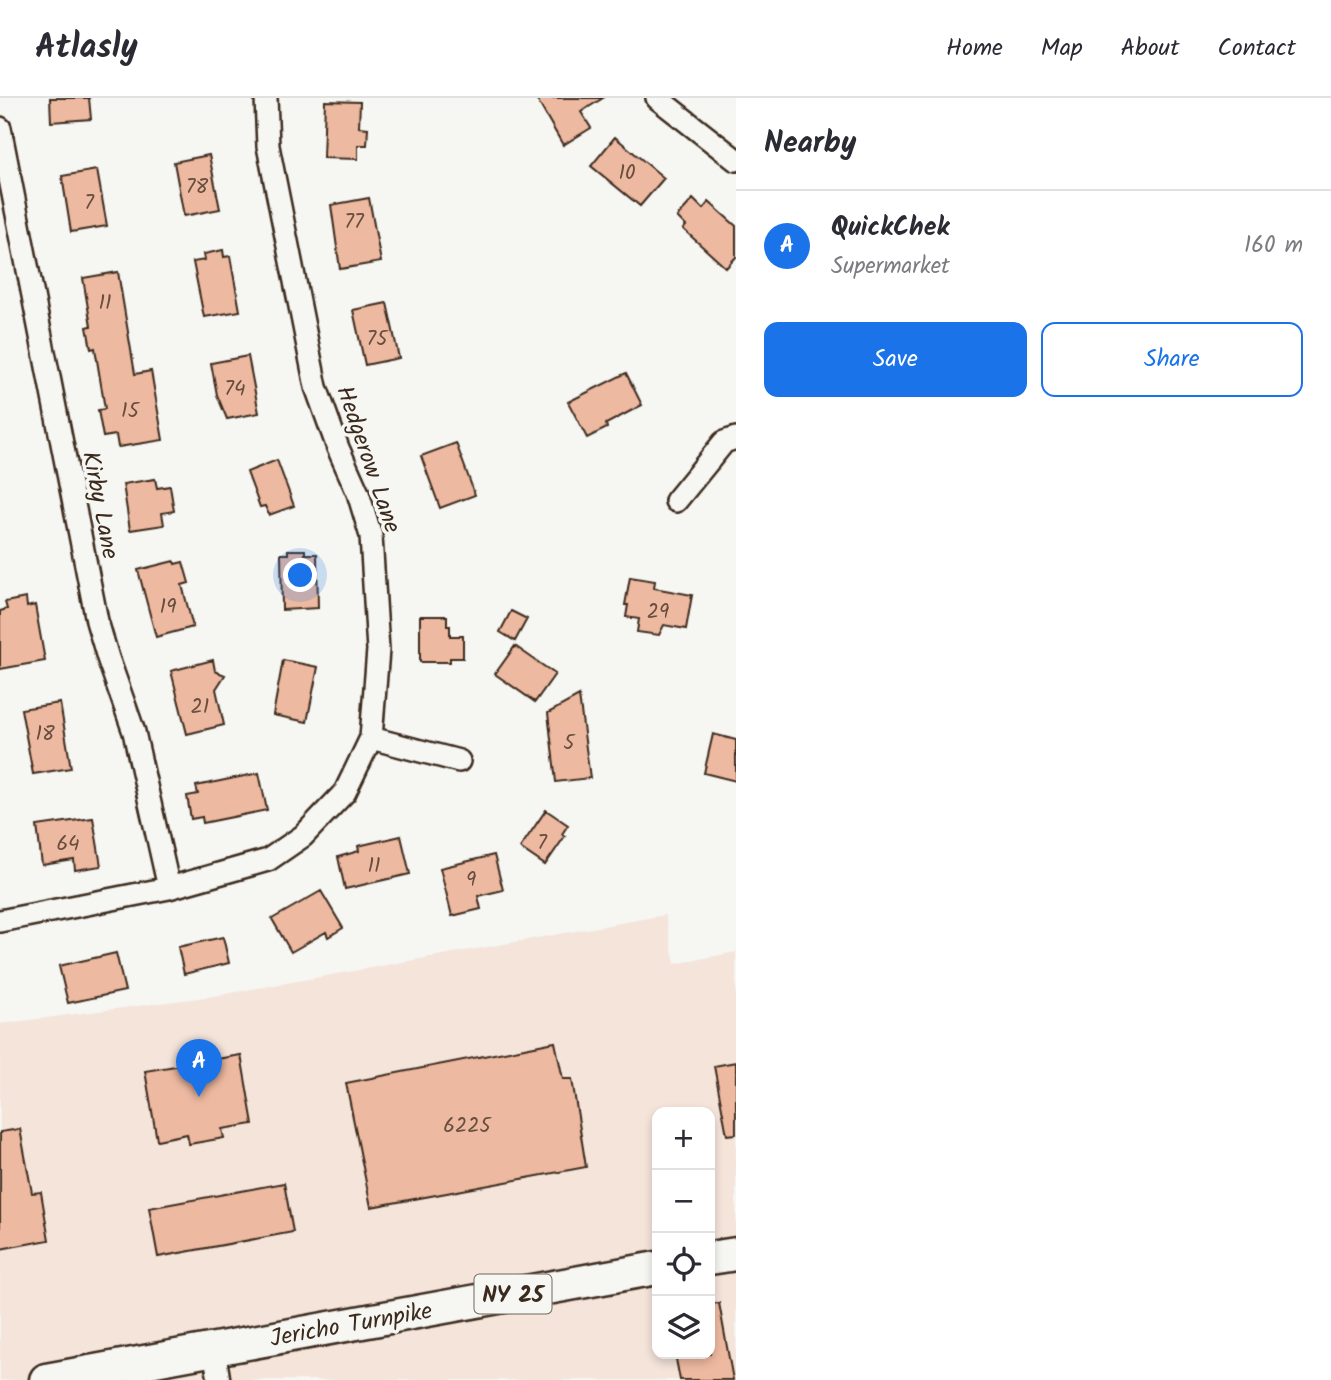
<!DOCTYPE html>
<html lang="en">
<head>
<meta charset="utf-8">
<style>
	:root { --surface:#fff; --page:#f7f7f7; --text:#2b2b33; --muted:#7c7c81; --line:#e1e1e2; --accent:#1a73e8 }
	body { margin:0; font-family:Kalam,sans-serif; background:var(--page); color:var(--text) }
	.controls { position:absolute; right:21px; bottom:21px; display:grid; overflow:hidden; border-radius:14px; box-shadow:0 4px 10px #0003 }
	.controls button { width:63px; height:63px; display:grid; place-items:center; padding:0; border:0; border-bottom:2px solid var(--line); background:var(--surface); color:var(--text); font:35px sans-serif }
	.you { position:absolute; left:301px; top:478px; width:24px; height:24px; margin:-18px; border:5px solid #fff; border-radius:50%; background:#1a73e8; box-shadow:0 0 0 10px #1a73e833 }
	.badge { display:grid; place-items:center; width:46px; height:46px; border-radius:50%; background:var(--accent); color:#fff; font-size:23px; font-weight:700 }
	.pin { position:absolute; translate:-50% -58px; filter:drop-shadow(0 2px 4px #0008) }
	.pin::after { content:''; position:absolute; top:37px; width:24px; height:21px; background:inherit; clip-path:polygon(0 0,100% 0,50% 100%) }
	.list { margin:0; padding:0; list-style:none }
	h2 { display:flex; justify-content:space-between; align-items:center; height:91px; margin:0; padding:0 28px; font-size:30px }
	h2 small { font-size:23px; font-weight:400; color:var(--muted) }
	.list li { display:grid; grid-template-columns:46px 1fr auto; gap:21px; align-items:center; box-sizing:border-box; height:112px; padding:0 28px; border-top:2px solid var(--line) }
	.list b { display:block; font-size:26px; white-space:nowrap }
	.list p { margin:0; font-size:23px; white-space:nowrap; color:var(--muted) }
	.list em { font-size:23px; font-style:normal; color:var(--muted) }
	.actions { display:flex; gap:14px; padding:21px 28px }
	.actions a { flex:1; padding:16px 0; border:2px solid var(--accent); border-radius:14px; text-align:center; font-size:24px; color:var(--accent) }
	.actions .main { background:var(--accent); color:#fff }
	.icon { flex:none; width:38px; height:38px; fill:none; stroke:currentColor; stroke-width:2; stroke-linecap:round; stroke-linejoin:round }
	.map { position:relative; flex:none; width:736px; height:1282px; overflow:hidden }
	header { display:flex; align-items:center; gap:42px; box-sizing:border-box; height:98px; padding:0 35px; background:var(--surface); border-bottom:2px solid var(--line) }
	header strong { font-size:33px }
	nav { display:flex; gap:38px; margin-inline-start:auto; font-size:24px }
	main { display:flex }
	aside { flex:1; background:var(--surface) }
	.map>svg:first-child { display:block }
	.built { fill:#f4e4da; fill-rule:evenodd }
	.building { fill:#eeb9a1; stroke:#3b2a1e; stroke-width:2 }
	.lines { fill:none; stroke-linecap:round; stroke-linejoin:round }
	.street-casing { stroke:#3b2a1e; stroke-width:26 }
	.primary-casing { stroke:#3b2a1e; stroke-width:37 }
	.street { stroke:#f6f6f2; stroke-width:21 }
	.primary { stroke:#f6f6f2; stroke-width:32 }
	.labels { text-anchor:middle; stroke-width:7; stroke-linejoin:round; paint-order:stroke }
	.number-label { font-size:21px; fill:#684e3f }
	.shield { fill:#f6f6f2; stroke:#73675e; stroke-width:2 }
	.shield-label { font-size:23px; font-weight:bold; fill:#3b2a1e }
	.street-label { font-size:24px; fill:#3b2a1e; stroke:#f6f6f2 }
</style>
</head>
<body>
<header>
<strong>Atlasly</strong>
<nav><a>Home</a><a>Map</a><a>About</a><a>Contact</a></nav>
</header>
<main>
<div class="map">
<svg width="736" height="1282" viewBox="0 0 736 1282">
	<rect width="100%" height="100%" fill="#f6f6f2"/>
	<filter id="ink" filterUnits="userSpaceOnUse"><feTurbulence type="fractalNoise" baseFrequency=".0143" numOctaves="2"/><feDisplacementMap in="SourceGraphic" scale="14" xChannelSelector="R" yChannelSelector="G"/><feConvolveMatrix kernelMatrix="1 2 1 2 8 2 1 2 1" color-interpolation-filters="sRGB"/></filter>
	<g filter="url(#ink)">
		<!-- built -->
		<path class="built" d="M 665,817 L 675,866 L 736,854 L 736,1282 L 0,1282 L 0,926 L 214,898 ZM 657,1014 L 710,1014 L 710,1256 L 657,1256 Z"/>
		<!-- building -->
		<path class="building" d="M 50,0 L 89,0 L 91,21 L 51,24 Z
			M 536,0 L 603,0 L 581,14 L 591,30 L 563,47 Z
			M 325,3 L 360,4 L 359,29 L 368,30 L 367,47 L 358,47 L 358,61 L 323,60 Z
			M 615,39 L 664,80 L 640,108 L 591,68 Z
			M 209,57 L 220,111 L 184,118 L 174,64 Z
			M 97,72 L 107,128 L 71,134 L 62,78 Z
			M 369,100 L 381,164 L 340,171 L 331,107 Z
			M 693,101 L 703,111 L 709,104 L 736,128 L 736,159 L 726,170 L 683,131 L 686,128 L 677,119 Z
			M 223,152 L 224,159 L 230,158 L 240,213 L 204,219 L 193,164 L 205,162 L 204,156 Z
			M 118,174 L 135,276 L 151,273 L 163,342 L 118,349 L 116,337 L 103,339 L 98,312 L 105,311 L 95,250 L 91,251 L 87,229 L 91,228 L 83,180 Z
			M 387,205 L 399,260 L 365,267 L 353,212 Z
			M 248,258 L 259,315 L 227,321 L 217,297 L 211,265 Z
			M 626,275 L 642,307 L 606,326 L 607,330 L 587,340 L 568,304 Z
			M 456,345 L 475,397 L 440,410 L 421,358 Z
			M 277,362 L 294,408 L 269,417 L 265,408 L 260,409 L 247,374 Z
			M 155,381 L 157,390 L 170,388 L 174,413 L 162,415 L 164,427 L 130,432 L 123,386 Z
			M 288,452 L 305,452 L 305,456 L 317,456 L 318,510 L 282,512 L 281,456 L 288,456 Z
			M 174,463 L 175,466 L 183,464 L 189,485 L 182,487 L 193,529 L 156,539 L 138,472 Z
			M 630,479 L 655,483 L 654,490 L 692,497 L 686,531 L 664,527 L 659,537 L 637,534 L 639,521 L 626,519 L 628,507 L 625,507 Z
			M 26,500 L 27,509 L 35,507 L 45,563 L 0,571 L 0,513 L 7,511 L 5,504 Z
			M 511,513 L 527,521 L 515,543 L 500,534 Z
			M 420,518 L 447,518 L 447,528 L 450,528 L 450,538 L 463,538 L 463,560 L 450,560 L 450,564 L 420,564 Z
			M 515,548 L 555,576 L 535,604 L 495,576 Z
			M 213,562 L 215,573 L 225,577 L 216,591 L 224,627 L 187,636 L 171,573 Z
			M 283,562 L 318,569 L 307,624 L 273,617 Z
			M 579,598 L 590,680 L 556,684 L 548,615 Z
			M 60,605 L 71,670 L 33,676 L 21,611 Z
			M 713,636 L 736,642 L 736,683 L 704,675 Z
			M 259,675 L 267,712 L 203,725 L 202,719 L 191,721 L 187,698 L 198,696 L 196,688 Z
			M 546,712 L 568,727 L 562,736 L 565,738 L 545,767 L 520,750 Z
			M 93,720 L 101,768 L 75,772 L 74,762 L 42,767 L 37,728 Z
			M 401,738 L 410,776 L 345,791 L 338,759 L 359,753 L 358,748 Z
			M 494,757 L 503,792 L 478,798 L 481,811 L 452,818 L 440,770 Z
			M 321,793 L 343,830 L 328,839 L 326,834 L 291,854 L 272,821 Z
			M 223,839 L 229,865 L 184,876 L 178,849 Z
			M 116,855 L 125,893 L 68,905 L 59,868 Z
			M 555,944 L 563,981 L 572,981 L 586,1069 L 371,1109 L 346,985 Z
			M 241,957 L 253,1026 L 222,1031 L 224,1040 L 189,1046 L 187,1036 L 157,1042 L 145,973 Z
			M 736,964 L 736,1036 L 727,1037 L 714,968 Z
			M 20,1031 L 32,1095 L 41,1094 L 49,1142 L 0,1151 L 0,1034 Z
			M 284,1085 L 293,1134 L 158,1159 L 149,1110 Z
			M 719,1205 L 733,1282 L 680,1282 L 675,1256 L 710,1256 L 710,1206 Z"/>
		<g class="lines">
			<!-- street casing -->
			<g class="street-casing">
				<path id="street" d="M 657,0 L 736,62
					M 0,30 L 97,523 L 108,560 L 134,634 L 169,790
					M 676,403 L 724,344 L 736,340
					M 371,640 L 459,663
					M 0,823 L 169,790 L 268,762 L 303,738 L 345,694 L 371,640 L 378,552 L 371,438 L 358,395 L 338,350 L 316,289 L 268,48 L 266,0
					M 214,1251 L 219,1282"/>
			</g>
			<!-- primary casing -->
			<g class="primary-casing">
				<path id="primary" d="M 710,1160 L 736,1156
					M 46,1282 L 657,1170"/>
			</g>
			<!-- street -->
			<use href="#street" class="street"/>
			<!-- primary -->
			<use href="#primary" class="primary"/>
		</g>
	</g>
	<g class="labels">
		<!-- number labels -->
		<g class="number-label">
			<text x="627" y="81">10</text>
			<text x="197" y="95">78</text>
			<text x="89" y="111">7</text>
			<text x="354" y="130">77</text>
			<text x="105" y="211">11</text>
			<text x="377" y="247">75</text>
			<text x="235" y="297">74</text>
			<text x="130" y="319">15</text>
			<text x="168" y="515">19</text>
			<text x="658" y="520">29</text>
			<text x="200" y="615">21</text>
			<text x="45" y="642">18</text>
			<text x="569" y="651">5</text>
			<text x="542" y="751">7</text>
			<text x="68" y="752">64</text>
			<text x="374" y="774">11</text>
			<text x="471" y="788">9</text>
			<text x="467" y="1034">6225</text>
		</g>
		<!-- shield labels -->
		<rect class="shield" x="474.5" y="1176.5" width="77" height="39" rx="5"/>
		<g class="shield-label">
			<text x="513" y="1204">NY 25</text>
		</g>
		<!-- street labels -->
		<g class="street-label">
			<text transform="translate(369 361) rotate(71)" y="8">Hedgerow Lane</text>
			<text transform="translate(101 407) rotate(79)" y="8">Kirby Lane</text>
			<text transform="translate(351 1226) rotate(-10)" y="8">Jericho Turnpike</text>
		</g>
	</g>
</svg>
<div class="controls">
<button>+</button>
<button>−</button>
<button><svg class="icon" aria-label="locate" viewBox="0 0 24 24"><circle cx="12" cy="12" r="6"/><path d="M12 2v4M12 18v4M2 12h4M18 12h4"/></svg></button>
<button><svg class="icon" aria-label="layers" viewBox="0 0 24 24"><path d="M12 4l9 5-9 5-9-5zM3 14l9 5 9-5"/></svg></button>
</div>
<div class="you"></div>
<div class="pin badge" style="left:199px;top:999px">A</div>
</div>
<aside>
<h2>Nearby<small></small></h2>
<ul class="list">
<li><span class="badge">A</span><div><b>QuickChek</b><p>Supermarket</p></div><em>160 m</em></li>
</ul>
<div class="actions"><a class="main">Save</a><a>Share</a></div>
</aside>
</main>
</body>
</html>
